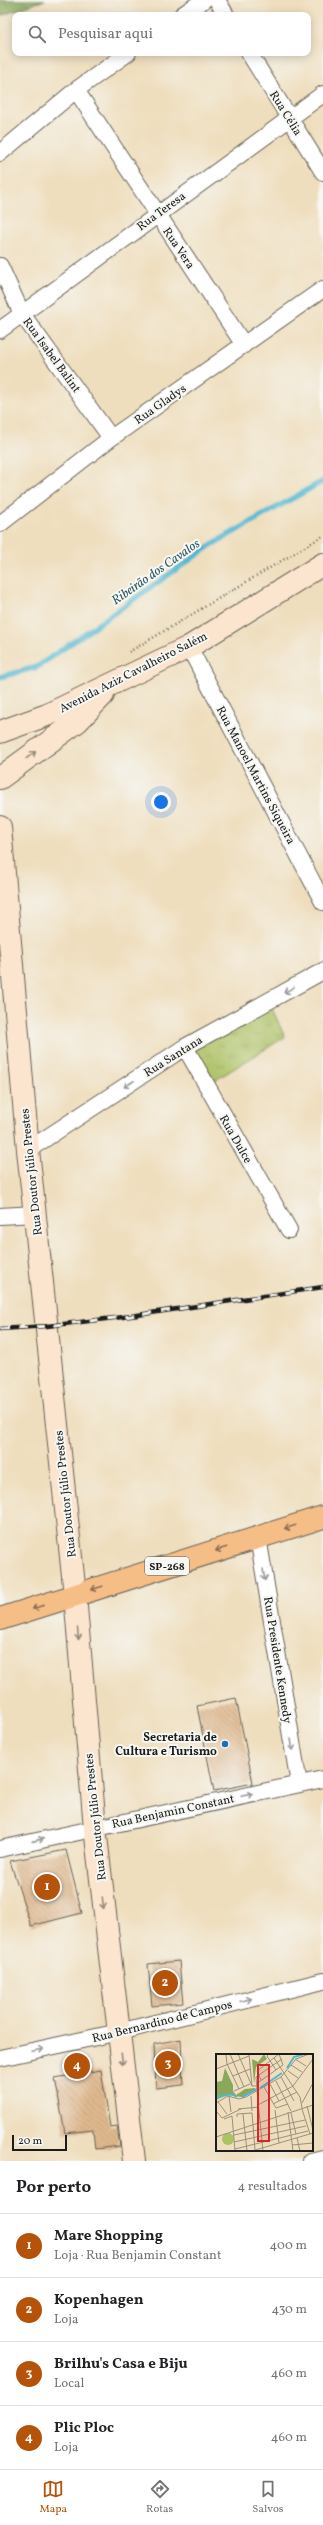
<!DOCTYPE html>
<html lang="pt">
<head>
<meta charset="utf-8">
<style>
	:root { --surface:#fff; --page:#f6f6f6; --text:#202124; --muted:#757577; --line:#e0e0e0; --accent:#b45309 }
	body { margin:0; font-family:Vollkorn,serif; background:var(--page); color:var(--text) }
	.scale { position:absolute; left:12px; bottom:10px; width:55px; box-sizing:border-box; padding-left:4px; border:2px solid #1c1c1c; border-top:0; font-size:11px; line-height:14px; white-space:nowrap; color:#1c1c1c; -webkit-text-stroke:3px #f6f6f2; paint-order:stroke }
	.you { position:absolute; left:161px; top:802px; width:14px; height:14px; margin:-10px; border:3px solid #fff; border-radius:50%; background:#1a73e8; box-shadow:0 0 0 6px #1a73e833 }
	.badge { display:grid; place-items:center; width:26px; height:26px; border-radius:50%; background:var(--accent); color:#fff; font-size:13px; font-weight:700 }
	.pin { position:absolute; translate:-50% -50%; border:2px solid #fff; box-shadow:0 1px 4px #0006 }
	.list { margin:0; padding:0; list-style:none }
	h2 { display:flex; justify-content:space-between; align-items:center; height:52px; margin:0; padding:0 16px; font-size:17px }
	h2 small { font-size:13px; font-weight:400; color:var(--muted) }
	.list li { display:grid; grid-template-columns:26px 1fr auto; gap:12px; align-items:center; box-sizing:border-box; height:64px; padding:0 16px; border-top:1px solid var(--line) }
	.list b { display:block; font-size:15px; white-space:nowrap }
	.list p { margin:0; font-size:13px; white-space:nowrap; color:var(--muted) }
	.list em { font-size:13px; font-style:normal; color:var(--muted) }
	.icon { flex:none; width:22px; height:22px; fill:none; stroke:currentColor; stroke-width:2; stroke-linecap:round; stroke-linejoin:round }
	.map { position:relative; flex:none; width:323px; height:2161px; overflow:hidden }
	.search { position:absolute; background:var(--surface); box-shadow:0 2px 10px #0003; left:12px; right:12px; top:12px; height:44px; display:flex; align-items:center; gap:10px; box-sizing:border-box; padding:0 14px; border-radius:8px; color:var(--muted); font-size:15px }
	.sheet { height:308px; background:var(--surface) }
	nav { display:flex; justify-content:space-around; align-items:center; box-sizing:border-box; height:56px; border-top:1px solid var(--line); background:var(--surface); font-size:11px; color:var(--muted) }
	nav a { display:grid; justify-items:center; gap:2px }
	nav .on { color:var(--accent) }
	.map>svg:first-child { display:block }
	.forest { fill:url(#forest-crowns); stroke:#53623b }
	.park { fill:url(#park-tufts); stroke:#646e40 }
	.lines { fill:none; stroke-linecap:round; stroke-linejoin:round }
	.stream { stroke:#51b7cf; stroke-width:5.5 }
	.building { fill:url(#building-back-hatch) }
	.street-casing { stroke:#666054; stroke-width:18 }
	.secondary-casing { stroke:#666054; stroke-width:24 }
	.primary-casing { stroke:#666054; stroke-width:24 }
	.path { stroke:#666054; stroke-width:2.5; stroke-dasharray:1 3; stroke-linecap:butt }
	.street { stroke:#fff; stroke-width:16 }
	.secondary { stroke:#fbe5cf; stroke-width:22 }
	.primary { stroke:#f6be87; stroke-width:22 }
	.rail-casing { stroke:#1c1c1c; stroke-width:4.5 }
	.rail { stroke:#f6f6f2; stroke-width:3; stroke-dasharray:9; stroke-linecap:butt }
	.oneway { stroke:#978b7e }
	.oneway2 { stroke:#999 }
	.oneway3 { stroke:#896d52 }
	.poi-dot { fill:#1f6fb2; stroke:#f6f6f2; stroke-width:1.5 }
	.labels { text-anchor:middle; stroke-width:4; stroke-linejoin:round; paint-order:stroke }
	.shield { fill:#f6f6f2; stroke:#5d5d5c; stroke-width:1 }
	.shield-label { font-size:11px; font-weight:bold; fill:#1c1c1c }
	.street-label { font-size:12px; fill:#1c1c1c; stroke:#f6f6f2 }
	.poi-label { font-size:12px; font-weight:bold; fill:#1c1c1c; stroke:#f6f6f2; text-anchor:end }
	.water-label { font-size:13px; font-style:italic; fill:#315a64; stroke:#f6f6f2 }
	.inset-river { fill:none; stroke:#51b7cf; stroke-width:2 }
	.inset-road { fill:none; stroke:#9b907d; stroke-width:1 }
	.view { fill:#d62828; fill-opacity:0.15; stroke:#d62828; stroke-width:2 }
	.inset-edge { fill:none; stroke:#1c1c1c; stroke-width:2 }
</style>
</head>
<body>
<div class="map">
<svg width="323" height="2161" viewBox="0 0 323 2161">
	<defs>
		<pattern id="forest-crowns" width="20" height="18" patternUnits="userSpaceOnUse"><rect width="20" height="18" fill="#8aa75a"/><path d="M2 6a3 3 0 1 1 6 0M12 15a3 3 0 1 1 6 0" fill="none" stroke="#70874a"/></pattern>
		<pattern id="park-tufts" width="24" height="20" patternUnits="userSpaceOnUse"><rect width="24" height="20" fill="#adc165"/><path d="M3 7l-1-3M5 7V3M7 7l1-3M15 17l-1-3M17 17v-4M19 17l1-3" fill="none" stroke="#94a557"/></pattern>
		<pattern id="building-back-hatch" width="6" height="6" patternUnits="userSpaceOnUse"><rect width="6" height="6" fill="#dfb88e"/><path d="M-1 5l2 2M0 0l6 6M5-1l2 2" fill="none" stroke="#bf9e7a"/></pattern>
	</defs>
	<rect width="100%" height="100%" fill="#f6f6f2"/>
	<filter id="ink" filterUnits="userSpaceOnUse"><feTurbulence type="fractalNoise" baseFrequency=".025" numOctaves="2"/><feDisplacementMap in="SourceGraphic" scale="8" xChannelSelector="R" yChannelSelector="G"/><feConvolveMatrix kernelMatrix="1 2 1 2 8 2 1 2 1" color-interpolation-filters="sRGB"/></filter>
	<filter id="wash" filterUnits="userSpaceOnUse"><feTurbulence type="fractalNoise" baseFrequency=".012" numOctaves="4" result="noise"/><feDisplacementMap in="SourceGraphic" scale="16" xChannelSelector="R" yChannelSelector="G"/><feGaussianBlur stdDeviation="0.9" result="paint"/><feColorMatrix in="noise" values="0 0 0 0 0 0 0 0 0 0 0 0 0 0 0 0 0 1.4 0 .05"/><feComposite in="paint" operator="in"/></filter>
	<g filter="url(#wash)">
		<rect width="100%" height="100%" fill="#efdebd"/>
		<!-- forest -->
		<path class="forest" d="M 0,0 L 45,0 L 0,16 Z"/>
		<!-- park -->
		<path class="park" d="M 270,1004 L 285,1037 L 214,1081 L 193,1047 Z"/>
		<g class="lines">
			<!-- stream -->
			<path class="stream" d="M 0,677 L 37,667 L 211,545 L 323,481"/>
		</g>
		<g id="blocks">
			<!-- building -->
			<path class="building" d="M 236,1698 L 253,1783 L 214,1791 L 197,1706 Z
				M 66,1850 L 82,1913 L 31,1926 L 10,1861 Z
				M 179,1961 L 183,2003 L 152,2006 L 148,1964 Z
				M 181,2039 L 183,2085 L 156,2088 L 154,2044 Z
				M 101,2070 L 110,2127 L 117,2126 L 120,2146 L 95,2149 L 93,2130 L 65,2133 L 55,2078 Z"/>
		</g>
	</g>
	<g filter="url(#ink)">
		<use href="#blocks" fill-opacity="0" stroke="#666054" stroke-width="1"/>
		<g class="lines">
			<!-- street casing -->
			<g class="street-casing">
				<path id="street" d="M 217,0 L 226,15
					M 182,15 L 204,0
					M 249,53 L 323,172
					M 76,90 L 244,345
					M 0,153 L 76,90 L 128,53
					M 0,266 L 22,314 L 111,438
					M 0,330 L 323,94
					M 0,524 L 111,438 L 323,289
					M 189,647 L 323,902
					M 185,1047 L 289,1230
					M 28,1150 L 185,1047 L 323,971
					M 0,1216 L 35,1214
					M 258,1537 L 299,1784
					M 0,1849 L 323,1779
					M 0,2058 L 119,2032 L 323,1981
					M 310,2161 L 323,2158"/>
			</g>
			<!-- secondary casing -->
			<g class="secondary-casing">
				<path id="secondary" d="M 0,732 L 47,715 L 189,647 L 323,564
					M 0,778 L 78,721 L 103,695
					M 0,827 L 28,1150 L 75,1595 L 95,1828 L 134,2161"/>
			</g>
			<!-- primary casing -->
			<g class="primary-casing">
				<path id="primary" d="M 0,1619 L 323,1517"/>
			</g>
			<!-- path -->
			<path class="path" d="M 129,652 L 323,536"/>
			<!-- street -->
			<use href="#street" class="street"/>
			<!-- secondary -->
			<use href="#secondary" class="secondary"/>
			<!-- primary -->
			<use href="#primary" class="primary"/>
			<!-- rail casing -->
			<g class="rail-casing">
				<path id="rail" d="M 0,1329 L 47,1326 L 131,1316 L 323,1287"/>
			</g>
			<!-- rail -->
			<use href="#rail" class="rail"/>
		</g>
		<!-- one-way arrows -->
		<defs><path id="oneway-shaft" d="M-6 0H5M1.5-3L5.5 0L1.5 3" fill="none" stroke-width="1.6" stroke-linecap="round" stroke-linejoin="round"/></defs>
		<g class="oneway">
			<use href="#oneway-shaft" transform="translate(31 755) rotate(-36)"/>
			<use href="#oneway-shaft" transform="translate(78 1634) rotate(85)"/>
			<use href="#oneway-shaft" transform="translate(103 1903) rotate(83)"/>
			<use href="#oneway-shaft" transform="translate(122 2059) rotate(83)"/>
		</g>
		<g class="oneway2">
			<use href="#oneway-shaft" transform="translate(289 990) rotate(151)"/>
			<use href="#oneway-shaft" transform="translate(129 1084) rotate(147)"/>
			<use href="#oneway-shaft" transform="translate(264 1575) rotate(81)"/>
			<use href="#oneway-shaft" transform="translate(292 1745) rotate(81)"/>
			<use href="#oneway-shaft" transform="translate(247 1795) rotate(-12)"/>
			<use href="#oneway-shaft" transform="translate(38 1840) rotate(-13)"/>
			<use href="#oneway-shaft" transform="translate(246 2000) rotate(-14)"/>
			<use href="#oneway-shaft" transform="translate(38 2050) rotate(-12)"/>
		</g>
		<g class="oneway3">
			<use href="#oneway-shaft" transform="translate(290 1527) rotate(163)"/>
			<use href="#oneway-shaft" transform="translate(221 1549) rotate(162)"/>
			<use href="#oneway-shaft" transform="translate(97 1588) rotate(162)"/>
			<use href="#oneway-shaft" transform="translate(38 1607) rotate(162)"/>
		</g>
	</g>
	<!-- markers -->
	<circle class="poi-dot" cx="225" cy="1744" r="4"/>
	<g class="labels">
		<!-- shield labels -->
		<rect class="shield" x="145" y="1557" width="44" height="18" rx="3"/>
		<g class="shield-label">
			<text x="167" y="1570">SP-268</text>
		</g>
		<!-- street labels -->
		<g class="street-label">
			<text transform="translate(286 113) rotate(58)" y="4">Rua Célia</text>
			<text transform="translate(161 211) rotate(-36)" y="4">Rua Teresa</text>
			<text transform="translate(179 248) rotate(56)" y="4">Rua Vera</text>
			<text transform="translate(52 355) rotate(54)" y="4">Rua Isabel Balint</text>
			<text transform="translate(160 404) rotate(-35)" y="4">Rua Gladys</text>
			<text transform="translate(133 672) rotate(-27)" y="4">Avenida Aziz Cavalheiro Salém</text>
			<text transform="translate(256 775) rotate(62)" y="4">Rua Manoel Martins Siqueira</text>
			<text transform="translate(173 1056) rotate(-32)" y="4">Rua Santana</text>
			<text transform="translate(236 1139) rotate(60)" y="4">Rua Dulce</text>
			<text transform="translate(31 1172) rotate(-96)" y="4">Rua Doutor Júlio Prestes</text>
			<text transform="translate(65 1494) rotate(-96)" y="4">Rua Doutor Júlio Prestes</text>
			<text transform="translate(278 1660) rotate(81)" y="4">Rua Presidente Kennedy</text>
			<text transform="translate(173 1811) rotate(-12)" y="4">Rua Benjamin Constant</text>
			<text transform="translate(95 1817) rotate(-96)" y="4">Rua Doutor Júlio Prestes</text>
			<text transform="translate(162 2021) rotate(-14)" y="4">Rua Bernardino de Campos</text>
		</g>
		<!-- poi labels -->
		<g class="poi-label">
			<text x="217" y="1741">Secretaria de<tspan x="217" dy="14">Cultura e Turismo</tspan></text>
		</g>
		<!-- water labels -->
		<g class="water-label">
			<text transform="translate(155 571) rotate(-35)" y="5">Ribeirão dos Cavalos</text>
		</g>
	</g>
	<!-- overview -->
	<g transform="translate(216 2054)">
		<rect width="97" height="97" fill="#efdebd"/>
		<path d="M6 85a6 6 0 1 1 12 0a6 6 0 1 1-12 0Z" fill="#adc165"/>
		<path d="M 48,0 L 51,5 L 40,13 L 38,30 L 36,5 L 42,8 ZM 9,14 L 17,31 L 17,37 L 20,41 L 29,35 L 39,34 L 39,36 L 26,43 L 11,41 L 0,46 L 0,28 L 6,27 Z" fill="#8aa75a"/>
		<path class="inset-river" d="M 71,14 L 78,3 L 88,0M 44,34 L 66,19M 0,43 L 16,40 L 21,43M 26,43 L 41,35"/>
		<path class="inset-road" d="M 14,0 L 28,33M 22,0 L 36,32M 33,0 L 36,32 L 41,32M 53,0 L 51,2 L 60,16M 10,1 L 11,10 L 23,35M 58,4 L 84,43 L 86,54M 79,5 L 90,12M 75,11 L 86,18M 0,15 L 33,2M 72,17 L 82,24M 17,22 L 34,15M 65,23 L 78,47M 60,27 L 75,57M 40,30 L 67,11 L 63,0 L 41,17 L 45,26M 54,30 L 63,47M 48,33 L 60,54 L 72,50M 41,36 L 40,23 L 66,5M 18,37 L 34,30M 41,37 L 47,97M 13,42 L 15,58M 35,42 L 36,57M 2,48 L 11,60M 0,49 L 12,42 L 23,45 L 30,43 L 65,23 L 80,5 L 93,0M 86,49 L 97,29M 57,50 L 81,38M 42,51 L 77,32 L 97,5M 91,52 L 97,76M 22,55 L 43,53M 86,55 L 94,80M 59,56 L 63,89M 0,57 L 6,64 L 25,55M 72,58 L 77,97M 75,59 L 80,80M 27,60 L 31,97M 21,63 L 21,60 L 36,59 L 39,96M 8,65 L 16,62 L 19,97M 18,81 L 89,66M 0,83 L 97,51M 81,84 L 84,97M 18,88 L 90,72M 76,91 L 97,89M 19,95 L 92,77M 36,97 L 97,79"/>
		<path class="view" d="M 42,11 L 53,11 L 53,87 L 42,87 Z"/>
		<rect width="97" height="97" class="inset-edge"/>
	</g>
</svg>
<div class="scale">20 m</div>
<div class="you"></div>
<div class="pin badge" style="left:47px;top:1887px">1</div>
<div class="pin badge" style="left:165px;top:1983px">2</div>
<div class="pin badge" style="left:168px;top:2064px">3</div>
<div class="pin badge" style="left:77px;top:2066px">4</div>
<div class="search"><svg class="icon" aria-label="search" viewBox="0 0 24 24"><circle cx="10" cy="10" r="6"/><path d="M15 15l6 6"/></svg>Pesquisar aqui</div>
</div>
<section class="sheet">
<h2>Por perto<small>4 resultados</small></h2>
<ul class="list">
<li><span class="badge">1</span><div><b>Mare Shopping</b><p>Loja · Rua Benjamin Constant</p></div><em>400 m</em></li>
<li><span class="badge">2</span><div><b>Kopenhagen</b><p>Loja</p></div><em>430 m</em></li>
<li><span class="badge">3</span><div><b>Brilhu's Casa e Biju</b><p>Local</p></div><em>460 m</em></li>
<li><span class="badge">4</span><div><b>Plic Ploc</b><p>Loja</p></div><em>460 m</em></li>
</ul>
</section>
<nav>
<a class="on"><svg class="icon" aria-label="map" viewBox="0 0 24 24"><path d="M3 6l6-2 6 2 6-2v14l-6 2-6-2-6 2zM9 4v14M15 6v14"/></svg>Mapa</a>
<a><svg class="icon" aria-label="directions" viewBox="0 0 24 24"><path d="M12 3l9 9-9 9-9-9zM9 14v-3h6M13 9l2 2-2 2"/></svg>Rotas</a>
<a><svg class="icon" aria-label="saved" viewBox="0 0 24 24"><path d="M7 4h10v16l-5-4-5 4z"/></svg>Salvos</a>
</nav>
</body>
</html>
